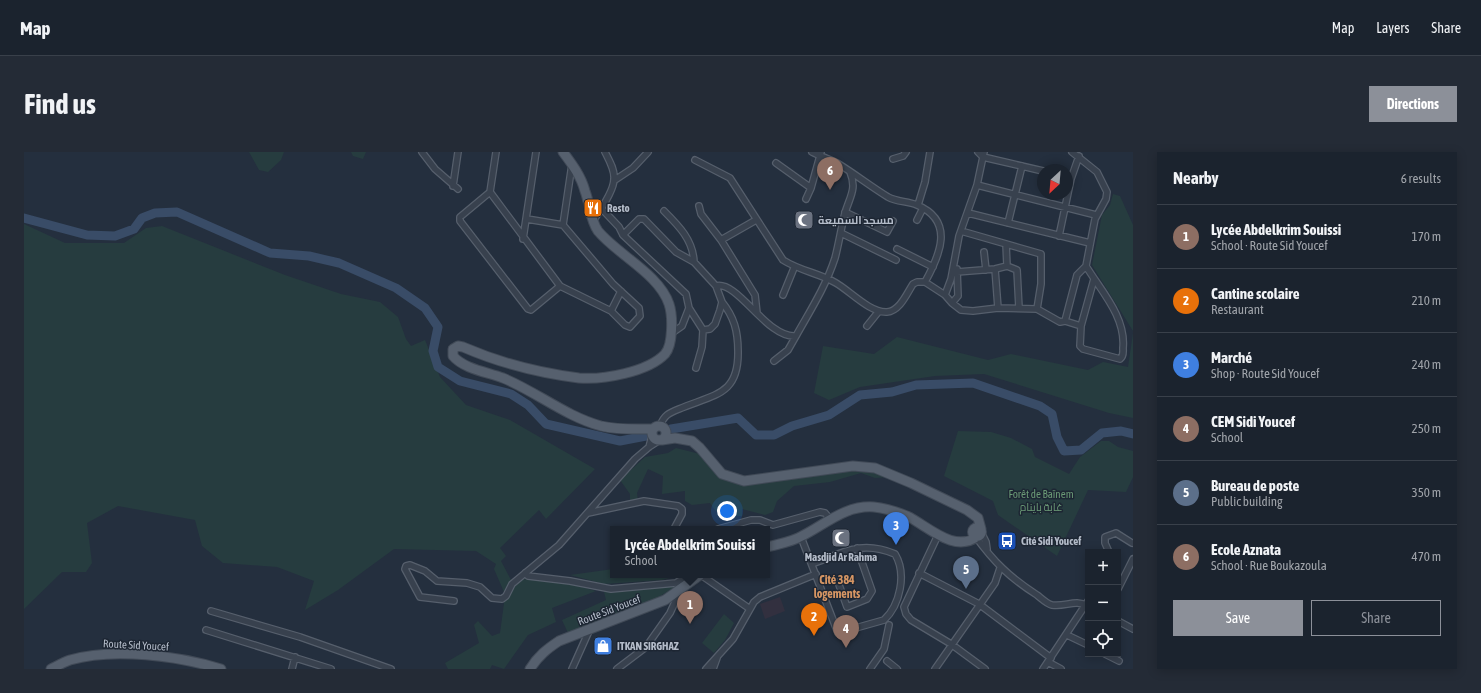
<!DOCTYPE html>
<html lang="en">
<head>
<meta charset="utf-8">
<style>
	:root { --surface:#1b232e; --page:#242b36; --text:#f1f3f6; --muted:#a0a4aa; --line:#39404a; --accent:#8c9099 }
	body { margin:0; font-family:"Asap Condensed",Cairo,sans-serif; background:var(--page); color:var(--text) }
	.controls { position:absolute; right:12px; bottom:12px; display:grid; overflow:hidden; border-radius:0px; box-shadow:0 2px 10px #0003 }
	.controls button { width:36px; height:36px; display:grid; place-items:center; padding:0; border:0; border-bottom:1px solid var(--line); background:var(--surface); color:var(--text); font:20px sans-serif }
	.compass { position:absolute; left:1013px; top:12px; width:36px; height:36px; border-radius:50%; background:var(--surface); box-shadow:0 2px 10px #0003; rotate:206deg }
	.you { position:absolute; left:703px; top:359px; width:14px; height:14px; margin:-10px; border:3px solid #fff; border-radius:50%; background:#1a73e8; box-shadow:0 0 0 6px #1a73e833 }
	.badge { display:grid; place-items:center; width:26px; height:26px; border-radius:50%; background:var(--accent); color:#fff; font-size:13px; font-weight:700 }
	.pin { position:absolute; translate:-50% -33px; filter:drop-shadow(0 1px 2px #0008) }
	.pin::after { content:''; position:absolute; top:21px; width:14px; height:12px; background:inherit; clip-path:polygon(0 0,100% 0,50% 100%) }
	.popup { position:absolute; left:586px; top:374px; width:160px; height:52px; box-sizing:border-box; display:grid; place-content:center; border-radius:0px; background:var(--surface); filter:drop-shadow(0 1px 3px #0005); font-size:13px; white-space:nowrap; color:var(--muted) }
	.popup b { font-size:15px; color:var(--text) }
	.popup::after { content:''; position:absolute; left:50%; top:100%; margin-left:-8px; border:8px solid transparent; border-top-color:var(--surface) }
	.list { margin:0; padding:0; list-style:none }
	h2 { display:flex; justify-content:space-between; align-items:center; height:52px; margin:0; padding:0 16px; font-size:17px }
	h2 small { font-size:13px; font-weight:400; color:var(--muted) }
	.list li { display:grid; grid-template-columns:26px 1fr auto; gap:12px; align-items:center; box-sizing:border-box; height:64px; padding:0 16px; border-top:1px solid var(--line) }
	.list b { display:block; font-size:15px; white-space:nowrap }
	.list p { margin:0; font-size:13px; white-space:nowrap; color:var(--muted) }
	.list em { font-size:13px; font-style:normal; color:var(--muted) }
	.actions { display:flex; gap:8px; padding:12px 16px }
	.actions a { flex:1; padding:9px 0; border:1px solid var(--accent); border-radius:0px; text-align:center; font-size:14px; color:var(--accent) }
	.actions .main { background:var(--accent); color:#fff }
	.icon { flex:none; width:22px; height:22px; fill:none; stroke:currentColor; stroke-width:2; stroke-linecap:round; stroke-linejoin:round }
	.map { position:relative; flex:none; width:1109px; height:517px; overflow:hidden; border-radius:0px }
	header { display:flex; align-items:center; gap:24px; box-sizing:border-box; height:56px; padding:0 20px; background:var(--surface); border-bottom:1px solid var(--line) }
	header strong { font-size:19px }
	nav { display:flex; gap:22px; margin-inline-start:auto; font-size:14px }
	.intro { display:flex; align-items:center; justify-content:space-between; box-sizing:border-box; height:96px; padding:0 24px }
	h1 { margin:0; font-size:28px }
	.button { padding:10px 18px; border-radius:0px; background:var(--accent); color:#fff; font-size:14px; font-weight:700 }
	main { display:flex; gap:24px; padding:0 24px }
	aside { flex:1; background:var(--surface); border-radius:0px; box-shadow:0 2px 10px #0003 }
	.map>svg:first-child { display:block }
	.medical { fill:#32303f }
	.green { fill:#263c3f }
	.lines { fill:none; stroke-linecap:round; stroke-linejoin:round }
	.river { stroke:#394c67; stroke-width:9 }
	.street-casing { stroke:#565f6c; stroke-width:8 }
	.primary-casing { stroke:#414a57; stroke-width:11 }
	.street { stroke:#38414e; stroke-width:5.5 }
	.primary { stroke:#56606e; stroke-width:9 }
	.labels { text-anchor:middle; stroke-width:3; stroke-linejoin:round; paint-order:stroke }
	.poi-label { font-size:11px; font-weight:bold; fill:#b4bcc9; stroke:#1d2633; text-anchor:start }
	.park-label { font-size:11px; fill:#6b9a76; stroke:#1d2633 }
	.street-label { font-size:11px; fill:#b4bcc9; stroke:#1d2633 }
	.neighbourhood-label { font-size:12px; font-weight:bold; fill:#d59563; stroke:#1d2633 }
</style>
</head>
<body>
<header>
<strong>Map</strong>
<nav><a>Map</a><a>Layers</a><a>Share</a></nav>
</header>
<div class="intro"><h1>Find us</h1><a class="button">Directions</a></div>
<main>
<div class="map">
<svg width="1109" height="517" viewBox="0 0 1109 517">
	<rect width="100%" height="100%" fill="#242f3e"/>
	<!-- medical -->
	<path class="medical" d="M 756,445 L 761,459 L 741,467 L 736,452 Z"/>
	<!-- green -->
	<path class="green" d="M 225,0 L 260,0 L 257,8 L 244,20 L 235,18 Z
		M 327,0 L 342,0 L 339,7 L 329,4 Z
		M 1089,42 L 1096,44 L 1109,73 L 1109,179 L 1068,113 L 1078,63 L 1086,53 Z
		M 0,72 L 41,91 L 100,91 L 122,76 L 138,74 L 261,123 L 317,142 L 356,150 L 374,165 L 382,187 L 387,194 L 401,188 L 416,225 L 442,253 L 486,268 L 571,317 L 522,367 L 515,358 L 476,396 L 482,404 L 477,409 L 487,428 L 480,440 L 470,417 L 472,412 L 452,399 L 370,397 L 314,438 L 281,458 L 290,429 L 253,415 L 199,411 L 178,394 L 171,368 L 94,354 L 63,371 L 68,411 L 62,420 L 38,420 L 0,457 Z
		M 1109,181 L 1109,266 L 1085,261 L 960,222 L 911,224 L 836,235 L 805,248 L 790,241 L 799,194 L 850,202 L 873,185 L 964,208 L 987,202 L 1064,218 L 1079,210 L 1104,215 Z
		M 934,279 L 967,280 L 987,286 L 1008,297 L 1011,305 L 1045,322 L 1056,305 L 1077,289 L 1085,289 L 1094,295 L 1109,299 L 1109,325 L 1102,340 L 1064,338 L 1033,404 L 974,363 L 969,349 L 920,324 Z
		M 652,296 L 676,302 L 691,320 L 700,327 L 714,332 L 734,331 L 831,316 L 848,319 L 864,325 L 851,326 L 837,321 L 806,330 L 770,334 L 753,349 L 749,360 L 741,363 L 718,357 L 718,364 C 701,364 695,366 686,351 L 668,353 L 661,349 L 661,339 L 638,342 L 639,324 L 624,317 L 613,341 L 614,349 L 606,350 L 606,342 L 596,328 L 621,305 L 644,301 Z
		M 589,417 L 589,423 L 656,423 L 638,428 L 580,432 L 546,423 Z
		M 665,423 C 636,452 582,466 544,481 L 538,468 L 582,448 L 580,440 L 645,434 L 654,431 Z
		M 504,425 L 544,431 L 572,439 L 528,456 L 532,470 L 504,483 L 480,517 L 468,513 L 466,517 L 424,517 L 421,511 L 455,491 L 450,473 L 454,469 L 468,484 L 476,481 L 481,444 L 494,428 L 503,427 Z
		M 700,462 L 710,471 L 701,488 L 690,501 L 678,491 Z"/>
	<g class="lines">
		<!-- river -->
		<path class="river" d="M 0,66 L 63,83 L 91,84 L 110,77 L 118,66 L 131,61 L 153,60 L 246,101 L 285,104 L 315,111 L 372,136 L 401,156 L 414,175 L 409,199 L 414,215 L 436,229 L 487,242 L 504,253 L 522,272 L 596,289 L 622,284
			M 647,277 L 714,266 L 732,283 L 750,283 L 768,274 L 805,263 L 836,243 L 868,240 L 892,233 L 949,231 L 1016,254 L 1028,262 L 1033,285 L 1040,299 L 1057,298 L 1078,281 L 1097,279 L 1109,282"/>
		<!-- street casing -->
		<g class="street-casing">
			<path id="street" d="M 398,0 L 411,17 L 434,37
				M 472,0 L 466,40 L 436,65 L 436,69 L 504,157 L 507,158 L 536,134
				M 788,0 C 796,4 805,7 813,11 C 831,22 846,34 864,45 C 873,50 883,49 893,53 C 931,69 916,103 901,130 L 921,143 L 928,151 L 937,158 L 949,159 L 974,156 L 1013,157 L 1036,170 L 1041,169 L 1057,174
				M 954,0 L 959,5 L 1019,19
				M 1048,0 L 1073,20 L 1083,40 L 1082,47 L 1071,67 L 1062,114 C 1077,139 1102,165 1099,196 C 1099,200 1100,204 1096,207 L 1059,197 L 1056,194 L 1057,174 L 1070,127
				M 869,7 L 879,4 L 882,0
				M 671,8 L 706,26 L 759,108 C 776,119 795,121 812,131 C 826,139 846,161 863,160 C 876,159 883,141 889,132 L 893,130 L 901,130
				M 752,11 L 787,36
				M 591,28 L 609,16 L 624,0
				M 953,33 L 1072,63
				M 429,34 L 434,0
				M 466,40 L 536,134 L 587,159 L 601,173 L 606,175 L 616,164 L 615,156 L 589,132 L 539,73 L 548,12
				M 782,47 L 787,36 L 797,0
				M 894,53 L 901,30 L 906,0
				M 675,54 L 677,62 L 697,88 L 731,143 L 733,161
				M 578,57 L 595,75 L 599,83 L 662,142 L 665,156
				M 640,59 C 655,74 669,88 670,110
				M 821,60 L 863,80 L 869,69
				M 944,61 L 1066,91
				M 503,67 L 539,73
				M 893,68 L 899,56
				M 569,69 C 576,59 590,39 590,27 C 591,18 585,8 581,0
				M 984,71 L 998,14
				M 937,79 L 1017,102 L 1017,132 L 1013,157
				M 817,81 L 872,108
				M 599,83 L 615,67 L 620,67 L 652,100 L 670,110 L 692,134 L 698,150 L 696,158 L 691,172 L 686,177 L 679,178 L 665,156 L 658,174 L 648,181
				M 1035,84 L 1047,27 L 1055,4
				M 499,87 L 512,0
				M 697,88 L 732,68
				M 982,92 L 983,114
				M 873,97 L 909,115
				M 960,100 L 962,118
				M 971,117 L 974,156
				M 933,120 L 971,117 L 983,114 L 993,118 L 995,156
				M 692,134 C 714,128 743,187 772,184 C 786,159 802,134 811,106 C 815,91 817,76 821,61 C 826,44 833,37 826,20
				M 759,143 L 770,116
				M 921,143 L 927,127 L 935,84 L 953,33 L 960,0
				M 928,151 L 934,144 L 933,117
				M 587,159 L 597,139
				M 1041,169 L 1053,123 L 1062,114
				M 843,174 L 855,159
				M 750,209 L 764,198 L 772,184
				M 672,216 L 678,195 L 679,178
				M 636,274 C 640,263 645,261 655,257 C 691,242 715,243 714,199 C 714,179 710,165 698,150
				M 625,295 L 628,284
				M 564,361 L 620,349 L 654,354 L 658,357 L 658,362 L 651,375
				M 694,377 L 727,368 L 736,368 L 749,373 L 796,360 L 801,361 L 806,367
				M 957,380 L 962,390 L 963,397
				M 914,383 L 880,455 L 882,462 L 887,468 L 927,492 L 961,517
				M 951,384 C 970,410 985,425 1013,443 C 1017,446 1023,452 1028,453 C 1042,455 1051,447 1064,454
				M 777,385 L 814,481 L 860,468 C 876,453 883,422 871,402 C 838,388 820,400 788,412
				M 1085,400 L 1081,391 L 1081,385 L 1092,381 L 1108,391
				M 501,421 L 504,424 L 546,429 L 587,437 L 652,431 L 665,423
				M 895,421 L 955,452 L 1027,506
				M 677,423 L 726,457
				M 814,430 L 823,455 L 843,447 L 848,439 L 833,396
				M 1094,437 L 1109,407
				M 430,449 L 396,445 L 381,417 L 382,414 L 386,413 L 401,419 L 413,429 L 443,431 L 456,435 L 468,446 L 478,447 L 482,444 L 488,432 L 535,393 L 611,307 L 625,295 L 636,288
				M 187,459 L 276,485 L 367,517
				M 1094,469 L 1109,477
				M 182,478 L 307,517
				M 1043,483 L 1064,493
				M 1081,502 L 1095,509
				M 863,509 L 873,517
				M 1024,510 L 1037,517
				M 268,517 L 271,505
				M 548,517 L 565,479
				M 593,517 L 622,495 L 646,461 L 656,439
				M 682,517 L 709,487 L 730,450 L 736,445 L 792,422
				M 689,517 L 693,506
				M 846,517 L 860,497 L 865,473
				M 911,517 L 971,431 L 976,416
				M 1019,517 L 1064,449"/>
		</g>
		<!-- primary casing -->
		<g class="primary-casing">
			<path id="primary" d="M 539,0 C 548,12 557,24 561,39 C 566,52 566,68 574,79 C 594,103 635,122 645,152 C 649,164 649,193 641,202 C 624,220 579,228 555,226 C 515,221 476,211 439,195 L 434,194 L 429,197 L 429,204 C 440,217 463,220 479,226 C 513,240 541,264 577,274 C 594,278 612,277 629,277
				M628 281a7 7 0 1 1 14 0a7 7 0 1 1-14 0Z
				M 638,288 L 651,286 L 668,289 L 676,296 L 698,322 L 720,329 L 829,314 L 851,316 L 887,331 L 943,358 L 954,366 L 957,377
				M948.5 380a4.5 4.5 0 1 1 9 0a4.5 4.5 0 1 1-9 0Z
				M 743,395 C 754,392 768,390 778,384 C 802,372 821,353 850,355 C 861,356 873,360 883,364 C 904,374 930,402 954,384
				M 27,517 C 33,514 40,510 46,508 C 90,495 154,504 197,517
				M 506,517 C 514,504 523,497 535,489 L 641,448 L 676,423"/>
		</g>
		<!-- street -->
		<use href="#street" class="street"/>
		<!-- primary -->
		<use href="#primary" class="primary"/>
	</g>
	<!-- icons -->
	<defs>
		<g id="restaurant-square" transform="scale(1)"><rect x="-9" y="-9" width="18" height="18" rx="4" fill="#e8710a" stroke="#1d2633"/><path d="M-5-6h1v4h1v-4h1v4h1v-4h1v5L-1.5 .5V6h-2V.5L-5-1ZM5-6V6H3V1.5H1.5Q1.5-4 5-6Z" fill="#fff"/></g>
		<g id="mosque-square" transform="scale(1)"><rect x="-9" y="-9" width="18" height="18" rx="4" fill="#6b7280" stroke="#1d2633"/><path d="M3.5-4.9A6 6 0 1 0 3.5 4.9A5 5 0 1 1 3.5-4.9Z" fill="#fff"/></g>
		<g id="bus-square" transform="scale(1)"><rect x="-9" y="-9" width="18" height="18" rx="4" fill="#1a4fb4" stroke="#1d2633"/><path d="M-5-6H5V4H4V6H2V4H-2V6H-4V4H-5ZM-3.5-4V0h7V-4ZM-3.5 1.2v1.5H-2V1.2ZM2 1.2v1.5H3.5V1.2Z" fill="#fff"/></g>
		<g id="shop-square" transform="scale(1)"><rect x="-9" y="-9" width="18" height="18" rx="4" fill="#3f7fe0" stroke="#1d2633"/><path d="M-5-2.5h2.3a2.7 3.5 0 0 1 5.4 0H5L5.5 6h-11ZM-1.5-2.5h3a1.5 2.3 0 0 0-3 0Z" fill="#fff"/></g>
	</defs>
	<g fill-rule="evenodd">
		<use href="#restaurant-square" x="569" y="56"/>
		<use href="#mosque-square" x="780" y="68"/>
		<use href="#mosque-square" x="817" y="386"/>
		<use href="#bus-square" x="983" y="389"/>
		<use href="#shop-square" x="579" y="494"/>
	</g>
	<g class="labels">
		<!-- poi labels -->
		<g class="poi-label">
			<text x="583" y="60">Resto</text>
			<text x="794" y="72">مسجد السميعة</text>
			<text x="997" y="393">Cité Sidi Youcef</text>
			<text x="817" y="409" text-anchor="middle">Masdjid Ar Rahma</text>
			<text x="593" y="498">ITKAN SIRGHAZ</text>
		</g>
		<!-- park labels -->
		<g class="park-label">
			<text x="1017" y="346">Forêt de Baïnem<tspan x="1017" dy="13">غابة باينام</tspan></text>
		</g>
		<!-- street labels -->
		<g class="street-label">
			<text transform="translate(585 458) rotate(-21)" y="4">Route Sid Youcef</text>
			<text transform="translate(112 493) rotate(3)" y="4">Route Sid Youcef</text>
		</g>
		<!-- neighbourhood labels -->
		<g class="neighbourhood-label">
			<text x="813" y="432">Cité 384<tspan x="813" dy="14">logements</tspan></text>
		</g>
	</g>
</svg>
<div class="controls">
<button>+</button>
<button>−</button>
<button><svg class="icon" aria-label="locate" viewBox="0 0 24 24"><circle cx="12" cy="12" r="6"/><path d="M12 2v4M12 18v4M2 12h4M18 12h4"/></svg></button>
</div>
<svg class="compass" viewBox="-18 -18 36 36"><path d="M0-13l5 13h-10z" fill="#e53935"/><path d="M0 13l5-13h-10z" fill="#a0a4aa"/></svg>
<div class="you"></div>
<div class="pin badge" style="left:666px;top:472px;background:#8d6e63">1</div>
<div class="popup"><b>Lycée Abdelkrim Souissi</b>School</div>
<div class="pin badge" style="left:790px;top:484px;background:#e8710a">2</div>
<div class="pin badge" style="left:872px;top:393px;background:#3f7fe0">3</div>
<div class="pin badge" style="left:822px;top:496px;background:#8d6e63">4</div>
<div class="pin badge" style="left:942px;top:437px;background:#5c6f8a">5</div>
<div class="pin badge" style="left:806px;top:38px;background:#8d6e63">6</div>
</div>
<aside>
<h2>Nearby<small>6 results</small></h2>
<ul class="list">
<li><span class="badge" style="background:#8d6e63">1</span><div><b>Lycée Abdelkrim Souissi</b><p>School · Route Sid Youcef</p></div><em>170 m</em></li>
<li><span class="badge" style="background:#e8710a">2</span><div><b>Cantine scolaire</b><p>Restaurant</p></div><em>210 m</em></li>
<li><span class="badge" style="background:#3f7fe0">3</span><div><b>Marché</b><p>Shop · Route Sid Youcef</p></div><em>240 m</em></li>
<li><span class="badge" style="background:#8d6e63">4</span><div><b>CEM Sidi Youcef</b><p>School</p></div><em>250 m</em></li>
<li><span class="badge" style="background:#5c6f8a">5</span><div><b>Bureau de poste</b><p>Public building</p></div><em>350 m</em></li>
<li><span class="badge" style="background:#8d6e63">6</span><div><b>Ecole Aznata</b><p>School · Rue Boukazoula</p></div><em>470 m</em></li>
</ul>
<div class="actions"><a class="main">Save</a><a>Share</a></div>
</aside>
</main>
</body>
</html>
